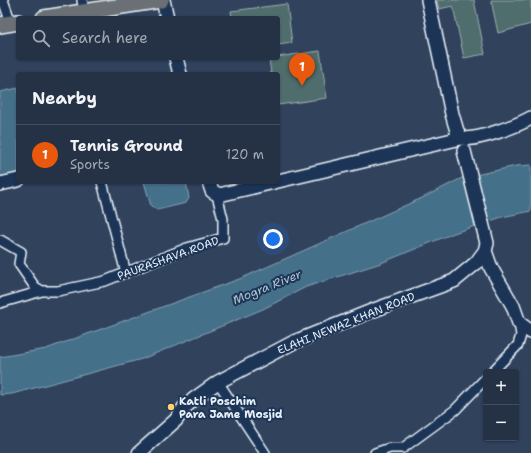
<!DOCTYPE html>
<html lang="en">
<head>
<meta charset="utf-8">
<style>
	:root { --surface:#253246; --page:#2d3a4d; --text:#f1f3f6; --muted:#a3aab3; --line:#424d5f; --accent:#ea580c }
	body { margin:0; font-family:"Shantell Sans",sans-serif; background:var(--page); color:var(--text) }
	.controls { position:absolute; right:12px; bottom:12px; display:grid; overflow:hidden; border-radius:4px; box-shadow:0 1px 3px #0004 }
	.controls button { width:36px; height:36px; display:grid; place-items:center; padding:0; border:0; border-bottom:1px solid var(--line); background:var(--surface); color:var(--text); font:20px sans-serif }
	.you { position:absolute; left:273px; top:239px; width:14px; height:14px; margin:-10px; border:3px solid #fff; border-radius:50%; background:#1a73e8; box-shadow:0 0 0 6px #1a73e833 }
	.badge { display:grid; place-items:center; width:26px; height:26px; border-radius:50%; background:var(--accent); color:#fff; font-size:13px; font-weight:700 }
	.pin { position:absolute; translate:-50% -33px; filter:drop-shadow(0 1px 2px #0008) }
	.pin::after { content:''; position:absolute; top:21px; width:14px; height:12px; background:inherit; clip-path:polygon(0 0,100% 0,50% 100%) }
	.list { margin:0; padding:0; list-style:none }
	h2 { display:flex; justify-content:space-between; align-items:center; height:52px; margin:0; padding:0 16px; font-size:17px }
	h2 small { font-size:13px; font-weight:400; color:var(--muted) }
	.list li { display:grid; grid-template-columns:26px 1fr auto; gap:12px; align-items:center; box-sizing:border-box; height:60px; padding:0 16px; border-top:1px solid var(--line) }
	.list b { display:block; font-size:15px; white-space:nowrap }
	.list p { margin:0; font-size:13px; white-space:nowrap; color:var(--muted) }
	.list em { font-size:13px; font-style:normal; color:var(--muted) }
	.icon { flex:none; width:22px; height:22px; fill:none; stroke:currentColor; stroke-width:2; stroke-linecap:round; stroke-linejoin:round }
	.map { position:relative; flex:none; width:531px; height:453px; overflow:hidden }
	.search { position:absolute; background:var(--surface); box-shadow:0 1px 3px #0004; left:16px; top:16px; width:264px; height:44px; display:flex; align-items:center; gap:10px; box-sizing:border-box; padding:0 14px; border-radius:4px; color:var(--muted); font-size:15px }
	.panel { position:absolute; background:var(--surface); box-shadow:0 1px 3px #0004; left:16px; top:72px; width:264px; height:112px; border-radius:4px }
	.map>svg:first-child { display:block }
	.green { fill:#506d6c; stroke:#9cafb2 }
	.water { fill:#45708a; stroke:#86a4b6 }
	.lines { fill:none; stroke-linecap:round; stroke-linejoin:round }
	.street-casing { stroke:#e8f1f8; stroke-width:12 }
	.secondary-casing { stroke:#e8f1f8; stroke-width:16 }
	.primary-casing { stroke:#e8f1f8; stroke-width:18 }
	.street { stroke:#1d3557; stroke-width:9 }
	.secondary { stroke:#1d3557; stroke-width:13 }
	.primary { stroke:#6a7074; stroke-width:15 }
	.poi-dot { fill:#ffd166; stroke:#1d3557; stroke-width:1.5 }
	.labels { text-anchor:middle; stroke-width:4; stroke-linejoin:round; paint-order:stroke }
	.street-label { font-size:11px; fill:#e8f1f8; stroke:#1d3557 }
	.poi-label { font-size:11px; font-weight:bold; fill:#e8f1f8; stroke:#1d3557; text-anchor:start }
	.water-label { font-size:12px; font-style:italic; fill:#afc4d2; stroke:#1d3557 }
</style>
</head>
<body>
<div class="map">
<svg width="531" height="453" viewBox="0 0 531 453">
	<rect width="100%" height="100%" fill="#31425d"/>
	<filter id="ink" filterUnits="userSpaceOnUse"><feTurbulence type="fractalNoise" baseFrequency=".025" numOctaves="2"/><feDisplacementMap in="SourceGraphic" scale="8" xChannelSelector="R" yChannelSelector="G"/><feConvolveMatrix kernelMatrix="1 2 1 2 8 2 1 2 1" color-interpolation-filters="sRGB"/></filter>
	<g filter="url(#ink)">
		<!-- green -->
		<path class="green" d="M 437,0 L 474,0 L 485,54 L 464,58 L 453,6 L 439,9 Z
			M 491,0 L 531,0 L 531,24 L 498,33 Z
			M 287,4 L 292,43 L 278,45 L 278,18 L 232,18 L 231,11 Z
			M 320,51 L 327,98 L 278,105 L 278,74 L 271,74 L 269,58 Z"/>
		<!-- water -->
		<path class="water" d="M 18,88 L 18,174 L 0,179 L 0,92 Z
			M 531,165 L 531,211 L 502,217 L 454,233 L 381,263 L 306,287 L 263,309 L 142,359 L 12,394 L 0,395 L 0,357 L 46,349 L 242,278 L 422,198 L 462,178 L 516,166 Z
			M 144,182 L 186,182 L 189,198 L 186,203 L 157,210 L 151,206 Z"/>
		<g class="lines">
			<!-- street casing -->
			<g class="street-casing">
				<path id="street" d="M 3,0 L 11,23
					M 82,0 L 84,12
					M 102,182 L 126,273
					M 0,240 L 21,252 L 19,264 L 35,287 L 42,291 L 58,291 L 105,281 L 187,248 L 223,238 L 223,219 L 217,195
					M 0,303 L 42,291
					M 492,372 L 518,345 L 521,335 L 519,323
					M 218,382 L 265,453
					M 375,453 L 390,448 L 403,448 L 455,410 L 486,378"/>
			</g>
			<!-- secondary casing -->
			<g class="secondary-casing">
				<path id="secondary" d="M 163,0 L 167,18
					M 428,0 L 452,114 L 457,131 L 461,138 C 475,142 518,125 531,118
					M 176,58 L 180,74
					M 278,181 L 461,138
					M 209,182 L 212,191 L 219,195 L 274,182
					M 0,184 L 18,180
					M 485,251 L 491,268 L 513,306 L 519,323 L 531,332
					M 139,453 L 176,420 L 184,408 L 194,399 L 218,382 L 294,342 L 374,310 L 454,281 L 476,263 L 485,251 L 487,243 L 464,151"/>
			</g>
			<!-- primary casing -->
			<g class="primary-casing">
				<path id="primary" d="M 44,18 L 161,0
					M 0,25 L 18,22"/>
			</g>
			<!-- street -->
			<use href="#street" class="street"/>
			<!-- secondary -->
			<use href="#secondary" class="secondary"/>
			<!-- primary -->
			<use href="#primary" class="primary"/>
		</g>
	</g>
	<!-- markers -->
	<circle class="poi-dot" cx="171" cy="407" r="4"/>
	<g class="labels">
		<!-- street labels -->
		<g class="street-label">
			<text transform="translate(168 258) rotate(-20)" y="4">PAURASHAVA ROAD</text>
			<text transform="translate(346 323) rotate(-22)" y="4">ELAHI NEWAZ KHAN ROAD</text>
		</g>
		<!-- poi labels -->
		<g class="poi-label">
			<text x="179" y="405">Katli Poschim<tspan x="179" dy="13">Para Jame Mosjid</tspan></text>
		</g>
		<!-- water labels -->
		<g class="water-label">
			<text transform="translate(267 287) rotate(-22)" y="4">Mogra River</text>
		</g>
	</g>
</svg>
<div class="controls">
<button>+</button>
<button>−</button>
</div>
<div class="you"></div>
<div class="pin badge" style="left:302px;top:86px">1</div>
<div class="search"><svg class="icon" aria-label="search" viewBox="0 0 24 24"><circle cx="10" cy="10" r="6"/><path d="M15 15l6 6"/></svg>Search here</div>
<section class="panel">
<h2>Nearby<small></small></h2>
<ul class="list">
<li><span class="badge">1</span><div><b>Tennis Ground</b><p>Sports</p></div><em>120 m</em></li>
</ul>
</section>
</div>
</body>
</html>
